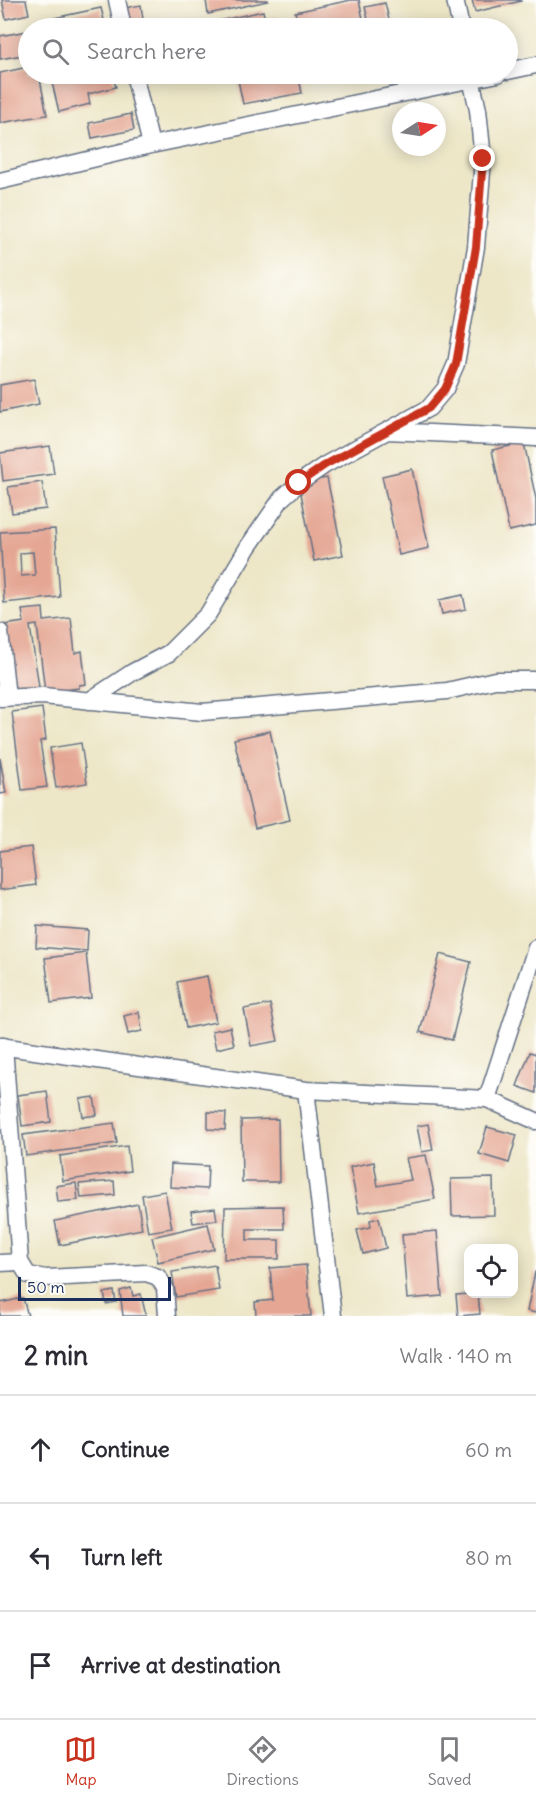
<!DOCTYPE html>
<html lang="en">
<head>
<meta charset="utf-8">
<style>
	:root { --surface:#fff; --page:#f7f7f7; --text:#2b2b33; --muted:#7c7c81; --line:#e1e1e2; --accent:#c8321e }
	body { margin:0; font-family:Delius,sans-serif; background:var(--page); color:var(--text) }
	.controls { position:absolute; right:18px; bottom:18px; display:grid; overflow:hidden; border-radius:12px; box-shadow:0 3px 15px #0003 }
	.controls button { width:54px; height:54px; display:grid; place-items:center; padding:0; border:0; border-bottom:2px solid var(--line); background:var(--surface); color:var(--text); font:30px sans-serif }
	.compass { position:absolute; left:392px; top:102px; width:54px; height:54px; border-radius:50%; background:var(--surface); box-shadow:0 3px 15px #0003; rotate:78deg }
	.scale { position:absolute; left:18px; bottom:15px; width:153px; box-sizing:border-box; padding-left:6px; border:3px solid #1b2f5e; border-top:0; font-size:16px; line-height:21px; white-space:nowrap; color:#1b2f5e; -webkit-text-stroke:4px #fdfcf7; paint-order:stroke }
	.stop { position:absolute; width:18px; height:18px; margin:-14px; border:4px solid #c8321e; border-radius:50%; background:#fff }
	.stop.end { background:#c8321e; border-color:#fff; box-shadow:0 2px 6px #0008 }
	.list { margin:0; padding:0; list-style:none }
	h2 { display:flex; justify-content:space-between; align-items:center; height:78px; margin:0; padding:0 24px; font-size:26px }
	h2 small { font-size:20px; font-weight:400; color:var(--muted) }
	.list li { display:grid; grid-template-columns:39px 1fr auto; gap:18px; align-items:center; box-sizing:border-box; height:108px; padding:0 24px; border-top:2px solid var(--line) }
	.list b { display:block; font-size:22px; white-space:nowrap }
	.list em { font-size:20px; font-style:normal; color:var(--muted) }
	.icon { flex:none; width:33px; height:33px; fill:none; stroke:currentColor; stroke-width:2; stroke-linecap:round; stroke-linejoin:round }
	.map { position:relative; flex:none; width:536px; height:1316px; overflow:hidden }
	.search { position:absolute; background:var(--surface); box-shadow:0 3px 15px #0003; left:18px; right:18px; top:18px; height:66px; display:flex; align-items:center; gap:15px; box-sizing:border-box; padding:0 21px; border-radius:33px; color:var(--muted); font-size:22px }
	.sheet { height:402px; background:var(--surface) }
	nav { display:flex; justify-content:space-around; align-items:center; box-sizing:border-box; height:84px; border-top:2px solid var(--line); background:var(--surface); font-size:16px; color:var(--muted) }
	nav a { display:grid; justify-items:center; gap:3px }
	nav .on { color:var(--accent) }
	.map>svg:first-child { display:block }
	.building { fill:#e5a794; fill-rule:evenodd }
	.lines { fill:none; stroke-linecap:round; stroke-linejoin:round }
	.minor-casing { stroke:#646f83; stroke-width:19 }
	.minor { stroke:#fff; stroke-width:16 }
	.route { stroke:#c8321e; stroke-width:8 }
</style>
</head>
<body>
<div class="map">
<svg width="536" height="1316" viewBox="0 0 536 1316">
	<rect width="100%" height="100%" fill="#fdfcf7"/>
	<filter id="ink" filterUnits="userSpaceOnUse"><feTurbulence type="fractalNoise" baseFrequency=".0167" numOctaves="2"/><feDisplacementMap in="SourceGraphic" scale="12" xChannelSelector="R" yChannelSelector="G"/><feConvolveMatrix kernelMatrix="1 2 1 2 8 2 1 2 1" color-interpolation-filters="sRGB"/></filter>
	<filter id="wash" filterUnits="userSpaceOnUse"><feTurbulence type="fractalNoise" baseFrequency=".008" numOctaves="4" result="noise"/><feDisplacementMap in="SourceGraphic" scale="24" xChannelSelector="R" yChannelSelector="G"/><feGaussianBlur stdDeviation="1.35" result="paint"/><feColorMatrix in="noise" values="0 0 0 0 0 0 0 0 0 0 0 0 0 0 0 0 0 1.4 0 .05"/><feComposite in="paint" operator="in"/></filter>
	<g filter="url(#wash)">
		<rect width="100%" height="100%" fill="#ede6c7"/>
		<g id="blocks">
			<!-- building -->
			<path class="building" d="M 2,0 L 26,0 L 29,14 L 6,19 Z
				M 206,0 L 268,0 L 268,1 L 208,14 Z
				M 351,0 L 359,0 L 365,28 L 299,28 L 295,12 Z
				M 472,0 L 520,0 L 521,1 L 475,12 Z
				M 385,3 L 391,28 L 370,28 L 365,7 Z
				M 141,5 L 144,27 L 127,28 L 124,8 Z
				M 101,8 L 106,28 L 42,28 L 40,21 Z
				M 263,11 L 265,20 L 277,17 L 280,28 L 211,28 L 209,23 Z
				M 28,31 L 28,54 L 0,59 L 0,36 Z
				M 28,67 L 28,74 L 39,74 L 47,115 L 0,123 L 0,73 Z
				M 50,74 L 112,74 L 116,87 L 88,94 L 90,104 L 59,112 Z
				M 274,74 L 298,74 L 302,93 L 243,104 L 238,80 Z
				M 327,74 L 348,74 L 329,79 Z
				M 131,114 L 134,130 L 92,138 L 89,123 Z
				M 34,379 L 39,404 L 0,412 L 0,385 Z
				M 524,443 L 536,499 L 536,525 L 509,531 L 492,450 Z
				M 50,446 L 54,474 L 3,481 L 0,453 Z
				M 412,469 L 429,548 L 399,555 L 382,476 Z
				M 327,478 L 343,555 L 314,561 L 299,483 Z
				M 42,482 L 46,509 L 12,513 L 8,487 Z
				M 55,529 L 60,597 L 4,603 L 0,532 ZM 33,552 L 35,575 L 21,576 L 20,553 Z
				M 463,595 L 466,609 L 442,614 L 439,600 Z
				M 43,608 L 44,621 L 71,618 L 75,653 L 82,651 L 86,684 L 79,685 L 79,688 L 45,692 L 37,625 L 30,626 L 39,687 L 15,691 L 4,625 L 24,622 L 22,610 Z
				M 42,708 L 46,740 L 40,741 L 47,787 L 22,790 L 12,712 Z
				M 270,731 L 290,820 L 255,828 L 234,739 Z
				M 81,743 L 87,783 L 56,788 L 50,748 Z
				M 0,758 L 6,793 L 0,794 Z
				M 31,847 L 36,885 L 0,890 L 0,851 Z
				M 37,926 L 88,930 L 87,951 L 36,947 Z
				M 86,953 L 91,998 L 51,1003 L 45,958 Z
				M 440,954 L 471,962 L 452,1040 L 420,1032 Z
				M 207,976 L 216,1022 L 186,1028 L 177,982 Z
				M 270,1004 L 278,1041 L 251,1046 L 244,1009 Z
				M 139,1012 L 142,1031 L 128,1034 L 124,1016 Z
				M 230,1027 L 234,1045 L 216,1049 L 212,1031 Z
				M 530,1052 L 536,1054 L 536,1093 L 517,1086 Z
				M 47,1091 L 51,1122 L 22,1126 L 18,1095 Z
				M 94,1097 L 97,1115 L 83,1117 L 80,1099 Z
				M 208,1112 L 226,1113 L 225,1130 L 208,1129 Z
				M 278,1119 L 279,1182 L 242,1182 L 241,1120 Z
				M 114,1123 L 117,1143 L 26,1156 L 23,1135 Z
				M 428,1124 L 433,1150 L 422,1152 L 417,1126 Z
				M 487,1127 L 517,1135 L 509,1163 L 479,1154 Z
				M 127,1146 L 130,1171 L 63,1181 L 60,1156 Z
				M 426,1155 L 435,1199 L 359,1213 L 350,1167 L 374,1162 L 378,1186 L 411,1180 L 406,1158 Z
				M 171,1164 L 208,1166 L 207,1189 L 170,1187 Z
				M 493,1178 L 494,1215 L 452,1216 L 451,1179 Z
				M 114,1181 L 115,1195 L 81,1198 L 79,1184 Z
				M 76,1183 L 78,1200 L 58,1202 L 56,1186 Z
				M 165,1191 L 172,1228 L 148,1232 L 142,1195 Z
				M 138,1204 L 142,1229 L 60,1245 L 55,1221 Z
				M 283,1206 L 284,1229 L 247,1229 L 247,1240 L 279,1240 L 279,1259 L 224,1259 L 225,1207 Z
				M 215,1208 L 217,1220 L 193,1223 L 191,1211 Z
				M 379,1218 L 386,1248 L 363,1254 L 357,1230 L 371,1227 L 370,1220 Z
				M 208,1224 L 214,1249 L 158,1262 L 152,1237 Z
				M 437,1231 L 442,1296 L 407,1299 L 402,1234 Z
				M 215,1265 L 219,1290 L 176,1297 L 172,1272 Z
				M 306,1265 L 311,1316 L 256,1316 L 255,1302 L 273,1300 L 270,1268 Z
				M 535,1272 L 536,1272 L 536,1313 L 527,1311 Z
				M 131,1288 L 133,1296 L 141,1294 L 146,1316 L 123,1316 L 120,1291 Z
				M 114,1291 L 116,1302 L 106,1304 L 104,1293 Z
				M 470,1294 L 478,1294 L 480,1314 L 458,1316 L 456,1295 Z
				M 23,1298 L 28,1316 L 0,1316 L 0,1303 Z"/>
		</g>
	</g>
	<g filter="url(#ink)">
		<use href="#blocks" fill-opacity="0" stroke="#646f83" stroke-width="1.5"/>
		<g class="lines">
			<!-- minor casing -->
			<g class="minor-casing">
				<path id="minor" d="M 117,0 L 123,28
					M 455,0 L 461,28
					M 508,71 L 536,65
					M 134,74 L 151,145
					M 0,181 L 151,145 L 498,74
					M 387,431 L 536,438
					M 0,632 L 7,697
					M 0,698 L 43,696 L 202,712 L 447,691 L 495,680 L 536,680
					M 89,701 L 133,672 L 169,653 L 208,614 L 248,547 L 282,498 L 299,483 L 325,465 L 429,408 L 445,389 L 456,364 L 476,247 L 483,159 L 478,110 L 470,74
					M 0,1046 L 306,1090 L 333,1316
					M 4,1046 L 20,1262 L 28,1275 L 46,1278 L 146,1273 L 158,1277 L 165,1288 L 167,1316
					M 306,1090 L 487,1099 L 536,1121
					M 487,1099 L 536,948
					M 0,1263 L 20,1262"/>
			</g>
			<!-- minor -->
			<use href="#minor" class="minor"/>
		</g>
	</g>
	<g class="lines" filter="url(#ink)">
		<!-- route -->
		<path class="route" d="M 299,483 L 325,465 L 429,408 L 445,389 L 456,364 L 476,247 L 483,159"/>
	</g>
</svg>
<div class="controls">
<button><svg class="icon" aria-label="locate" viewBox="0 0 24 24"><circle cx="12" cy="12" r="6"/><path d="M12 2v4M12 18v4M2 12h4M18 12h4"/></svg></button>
</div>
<svg class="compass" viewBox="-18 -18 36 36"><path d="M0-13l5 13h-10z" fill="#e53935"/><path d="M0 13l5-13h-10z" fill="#7c7c81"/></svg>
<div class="scale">50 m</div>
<div class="stop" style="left:299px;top:483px"></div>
<div class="stop end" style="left:483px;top:159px"></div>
<div class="search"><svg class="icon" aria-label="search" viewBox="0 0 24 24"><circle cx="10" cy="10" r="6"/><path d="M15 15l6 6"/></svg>Search here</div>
</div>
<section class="sheet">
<h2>2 min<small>Walk · 140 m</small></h2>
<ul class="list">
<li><svg class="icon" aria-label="ahead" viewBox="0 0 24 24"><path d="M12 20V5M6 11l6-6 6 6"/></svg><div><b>Continue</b></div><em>60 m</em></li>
<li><svg class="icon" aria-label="left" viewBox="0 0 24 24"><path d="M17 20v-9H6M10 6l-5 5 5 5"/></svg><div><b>Turn left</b></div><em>80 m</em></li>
<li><svg class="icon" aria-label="arrive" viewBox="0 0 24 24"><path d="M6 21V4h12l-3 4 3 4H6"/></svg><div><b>Arrive at destination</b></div></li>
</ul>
</section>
<nav>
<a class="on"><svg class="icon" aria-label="map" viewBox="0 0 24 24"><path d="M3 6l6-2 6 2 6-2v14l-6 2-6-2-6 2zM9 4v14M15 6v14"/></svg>Map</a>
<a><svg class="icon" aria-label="directions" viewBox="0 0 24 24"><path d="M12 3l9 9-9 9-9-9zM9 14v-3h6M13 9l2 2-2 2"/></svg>Directions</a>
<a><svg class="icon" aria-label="saved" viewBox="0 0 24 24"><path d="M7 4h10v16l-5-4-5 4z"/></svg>Saved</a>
</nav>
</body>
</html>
